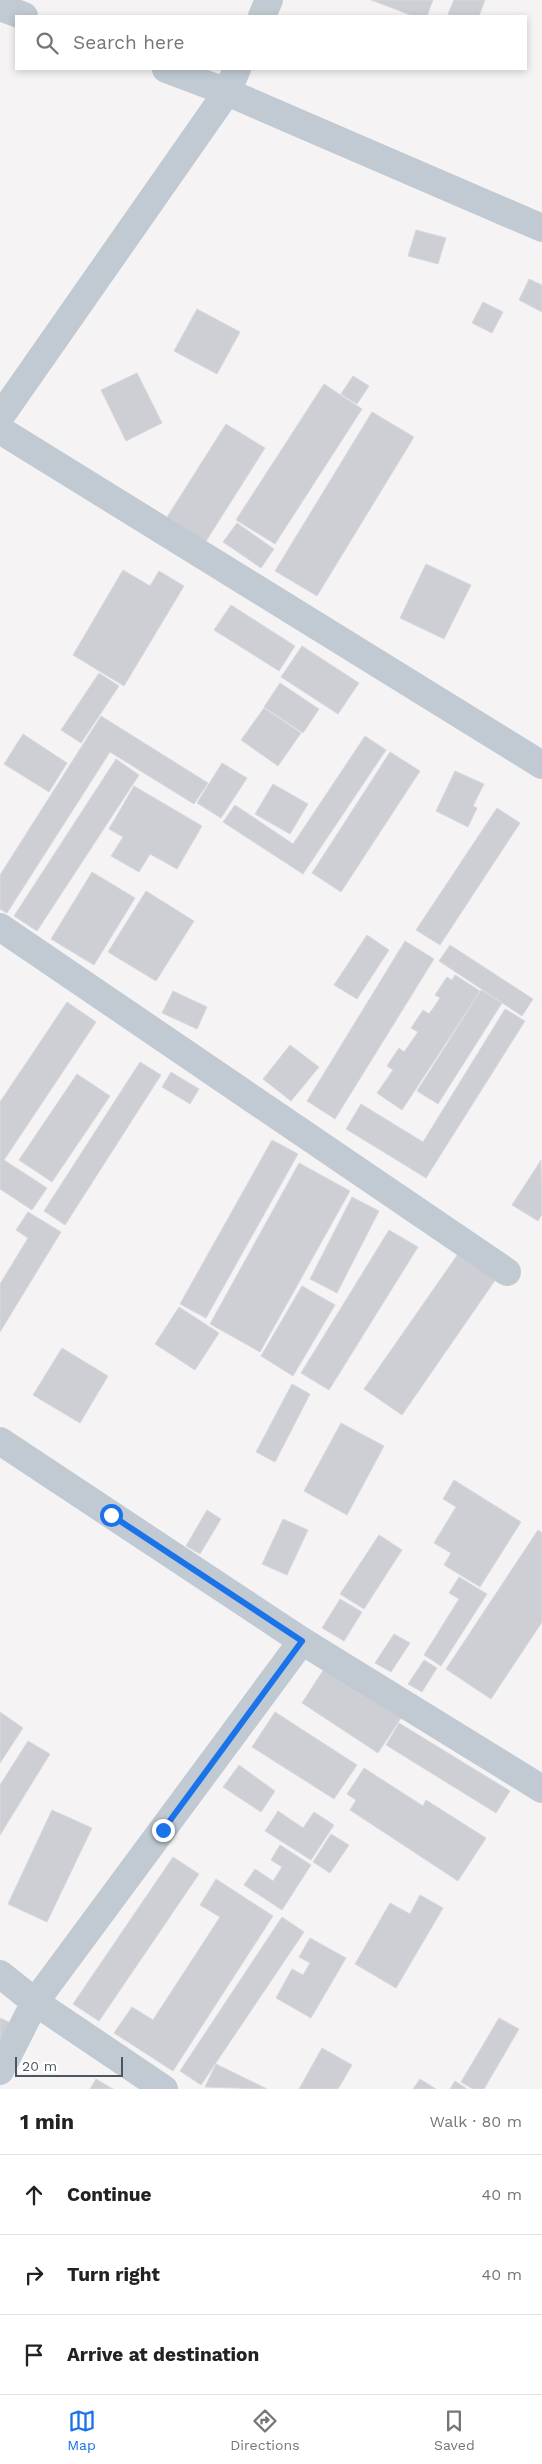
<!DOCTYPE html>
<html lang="en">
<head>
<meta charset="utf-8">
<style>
	:root { --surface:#fff; --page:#f2f2f2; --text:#222; --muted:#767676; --line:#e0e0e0; --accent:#1a73e8 }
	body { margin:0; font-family:"Work Sans",sans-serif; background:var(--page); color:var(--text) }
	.scale { position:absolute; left:15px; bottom:12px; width:108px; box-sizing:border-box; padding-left:5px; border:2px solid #4a5661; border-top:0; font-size:14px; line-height:18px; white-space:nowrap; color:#4a5661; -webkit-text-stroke:4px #fff; paint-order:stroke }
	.stop { position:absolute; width:15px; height:15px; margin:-11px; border:4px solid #1a73e8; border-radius:50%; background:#fff }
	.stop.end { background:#1a73e8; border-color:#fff; box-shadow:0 1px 5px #0008 }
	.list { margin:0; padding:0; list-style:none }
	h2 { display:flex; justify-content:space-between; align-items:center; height:65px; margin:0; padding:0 20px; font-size:21px }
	h2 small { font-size:16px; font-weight:400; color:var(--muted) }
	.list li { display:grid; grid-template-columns:32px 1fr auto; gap:15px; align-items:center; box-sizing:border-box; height:80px; padding:0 20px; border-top:1px solid var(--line) }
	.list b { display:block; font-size:19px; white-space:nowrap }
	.list em { font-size:16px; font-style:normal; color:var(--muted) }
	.icon { flex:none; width:28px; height:28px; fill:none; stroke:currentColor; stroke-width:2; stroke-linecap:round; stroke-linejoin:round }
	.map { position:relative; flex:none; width:542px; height:2089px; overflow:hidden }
	.search { position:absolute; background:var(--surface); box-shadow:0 2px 8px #0003; left:15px; right:15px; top:15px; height:55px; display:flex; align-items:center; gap:12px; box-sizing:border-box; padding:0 18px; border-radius:0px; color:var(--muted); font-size:19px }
	.sheet { height:305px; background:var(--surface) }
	nav { display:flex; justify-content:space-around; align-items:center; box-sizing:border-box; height:70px; border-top:1px solid var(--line); background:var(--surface); font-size:14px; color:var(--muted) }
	nav a { display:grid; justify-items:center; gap:2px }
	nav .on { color:var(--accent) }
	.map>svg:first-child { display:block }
	.building { fill:#cdcfd5; stroke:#d7d9de }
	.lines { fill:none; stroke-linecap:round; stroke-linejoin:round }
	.minor { stroke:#c1cad2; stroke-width:28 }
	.route { stroke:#1a73e8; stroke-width:6 }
</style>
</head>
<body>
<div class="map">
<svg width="542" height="2089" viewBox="0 0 542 2089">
	<rect width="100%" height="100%" fill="#f5f3f3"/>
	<!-- building -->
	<path class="building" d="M 371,0 L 433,0 L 427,16 L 413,16 Z
		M 454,0 L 485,0 L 479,16 L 453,16 L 448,14 Z
		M 416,230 L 446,238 L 438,264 L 408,256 Z
		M 529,279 L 542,285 L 542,312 L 519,300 Z
		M 483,302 L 503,312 L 492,333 L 472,323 Z
		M 197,309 L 240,332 L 217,374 L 174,351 Z
		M 137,373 L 162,423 L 126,441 L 101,390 Z
		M 353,376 L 369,386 L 357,404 L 341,394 Z
		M 324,384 L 362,409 L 275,544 L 236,520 Z
		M 372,412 L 414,437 L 317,596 L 275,571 Z
		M 226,424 L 265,448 L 203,546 L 164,522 Z
		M 237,523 L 274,549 L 261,568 L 223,542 Z
		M 426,564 L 471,585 L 444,639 L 400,618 Z
		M 123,570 L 150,586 L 159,571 L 184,586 L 124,686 L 73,655 Z
		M 231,605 L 295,646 L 279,671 L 214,630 Z
		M 302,646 L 359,683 L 338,714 L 281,677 Z
		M 99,673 L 119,686 L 81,743 L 61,730 Z
		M 280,683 L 319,709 L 303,733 L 264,707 Z
		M 264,708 L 301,733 L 278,766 L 241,740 Z
		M 101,716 L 208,783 L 194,804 L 110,752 L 7,913 L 0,909 L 0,875 Z
		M 23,734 L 67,763 L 49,792 L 4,764 Z
		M 365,736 L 386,750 L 303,874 L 223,822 L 235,805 L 293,844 Z
		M 390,752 L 420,771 L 341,892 L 312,873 Z
		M 116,759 L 139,775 L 37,931 L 14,916 Z
		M 222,763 L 247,778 L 221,818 L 197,803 Z
		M 455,771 L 484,784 L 473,806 L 477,808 L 468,827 L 436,811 Z
		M 273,784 L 308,804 L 290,834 L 255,814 Z
		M 134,786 L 202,826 L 177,869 L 150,854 L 139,872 L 111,856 L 123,837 L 109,829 Z
		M 497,808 L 520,823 L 440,945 L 416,930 Z
		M 92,872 L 135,898 L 94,965 L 51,939 Z
		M 146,891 L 194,921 L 156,981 L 108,952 Z
		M 367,935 L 389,950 L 357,999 L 334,985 Z
		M 405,941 L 434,959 L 335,1119 L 307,1101 Z
		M 450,945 L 533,999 L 522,1016 L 439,961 Z
		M 455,975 L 480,991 L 402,1110 L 377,1093 L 393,1070 L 387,1066 L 399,1048 L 404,1052 L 418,1032 L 411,1028 L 423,1010 L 429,1014 L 440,998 L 435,995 L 447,977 L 452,980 Z
		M 481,990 L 502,1003 L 438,1104 L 417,1091 Z
		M 173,991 L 207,1007 L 197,1029 L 162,1013 Z
		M 67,1002 L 96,1022 L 4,1160 L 47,1188 L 32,1210 L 0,1189 L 0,1102 Z
		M 505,1009 L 525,1021 L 426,1178 L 346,1129 L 361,1104 L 423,1142 Z
		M 290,1045 L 319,1067 L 291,1101 L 263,1079 Z
		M 140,1062 L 161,1075 L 65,1225 L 44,1211 Z
		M 171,1072 L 199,1089 L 190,1104 L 162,1087 Z
		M 77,1074 L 110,1096 L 52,1182 L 19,1160 Z
		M 272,1140 L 298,1154 L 206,1318 L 180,1304 Z
		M 541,1160 L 542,1214 L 538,1221 L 512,1205 Z
		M 299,1163 L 350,1191 L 260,1352 L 210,1324 Z
		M 352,1197 L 379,1211 L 337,1293 L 310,1279 Z
		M 28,1212 L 61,1232 L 0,1332 L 0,1284 L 28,1238 L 16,1230 Z
		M 389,1230 L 418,1247 L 329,1390 L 301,1373 Z
		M 458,1254 L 496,1279 L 402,1415 L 364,1389 Z
		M 302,1286 L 335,1305 L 293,1376 L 261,1356 Z
		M 179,1307 L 219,1333 L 195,1370 L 155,1344 Z
		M 62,1348 L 108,1376 L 80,1423 L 33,1395 Z
		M 292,1384 L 310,1394 L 275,1462 L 256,1452 Z
		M 341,1423 L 384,1446 L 347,1515 L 304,1491 Z
		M 454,1480 L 521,1522 L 480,1587 L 444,1565 L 451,1553 L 434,1543 L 456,1507 L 443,1499 Z
		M 207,1510 L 221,1519 L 200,1554 L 186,1546 Z
		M 283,1519 L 308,1530 L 287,1575 L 262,1564 Z
		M 538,1530 L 542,1533 L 542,1622 L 491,1699 L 446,1669 Z
		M 379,1535 L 402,1550 L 364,1609 L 340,1594 Z
		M 459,1577 L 487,1594 L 441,1666 L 424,1655 L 459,1599 L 449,1593 Z
		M 340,1599 L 362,1612 L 344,1641 L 322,1628 Z
		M 394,1634 L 410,1643 L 391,1672 L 375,1663 Z
		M 424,1660 L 437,1668 L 422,1692 L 408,1684 Z
		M 324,1669 L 401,1718 L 378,1753 L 302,1703 Z
		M 0,1712 L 23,1728 L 0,1763 Z
		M 275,1712 L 357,1765 L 334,1799 L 252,1747 Z
		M 399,1723 L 510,1791 L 496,1813 L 386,1745 Z
		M 28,1741 L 50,1754 L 0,1835 L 0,1785 Z
		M 239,1765 L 275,1791 L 261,1812 L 223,1787 Z
		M 364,1768 L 423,1806 L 426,1800 L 486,1838 L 458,1881 L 350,1810 L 356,1800 L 347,1794 Z
		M 52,1810 L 92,1828 L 47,1922 L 8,1904 Z
		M 278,1811 L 303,1828 L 314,1812 L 334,1825 L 311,1860 L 265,1831 Z
		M 331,1834 L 349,1845 L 330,1873 L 313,1862 Z
		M 280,1845 L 311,1865 L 282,1910 L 244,1885 L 255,1869 L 273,1881 L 282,1867 L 271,1860 Z
		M 173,1857 L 199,1874 L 99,2021 L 73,2004 Z
		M 216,1879 L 273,1916 L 173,2071 L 114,2033 L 132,2007 L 153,2020 L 220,1917 L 200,1905 Z
		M 420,1895 L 443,1908 L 396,1988 L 355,1964 L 390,1903 L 410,1914 Z
		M 282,1917 L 304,1932 L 201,2085 L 180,2071 Z
		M 310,1938 L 346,1958 L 311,2018 L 276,1998 L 292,1969 L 303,1975 L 310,1963 L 299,1957 Z
		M 0,2018 L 13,2024 L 0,2050 Z
		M 499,2018 L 519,2029 L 484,2089 L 473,2089 L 461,2082 Z
		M 322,2048 L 352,2065 L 338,2089 L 299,2089 Z
		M 216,2064 L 267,2089 L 205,2087 Z
		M 96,2079 L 113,2089 L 90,2089 Z
		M 420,2079 L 436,2089 L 413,2089 Z
		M 455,2081 L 467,2089 L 450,2089 Z"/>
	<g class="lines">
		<!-- minor -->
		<path class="minor" d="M 0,7 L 24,16
			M 262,16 L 269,0
			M 166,69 L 227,92 L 542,228
			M 0,417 L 227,92 L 237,69
			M 0,430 L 542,765
			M 0,927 L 507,1272
			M 0,1441 L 302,1641 L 542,1789
			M 0,1974 L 35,2002 L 164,2089
			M 0,2071 L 35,2002 L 302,1641"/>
	</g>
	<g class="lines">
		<!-- route -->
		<path class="route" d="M 111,1515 L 302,1641 L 163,1830"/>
	</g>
</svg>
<div class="scale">20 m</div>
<div class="stop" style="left:111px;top:1515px"></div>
<div class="stop end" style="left:163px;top:1830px"></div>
<div class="search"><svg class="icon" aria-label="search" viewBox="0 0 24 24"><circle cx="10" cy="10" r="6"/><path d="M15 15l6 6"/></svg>Search here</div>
</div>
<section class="sheet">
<h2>1 min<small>Walk · 80 m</small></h2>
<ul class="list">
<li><svg class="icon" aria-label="ahead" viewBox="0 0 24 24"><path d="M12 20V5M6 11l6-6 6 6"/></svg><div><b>Continue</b></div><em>40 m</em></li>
<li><svg class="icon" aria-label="right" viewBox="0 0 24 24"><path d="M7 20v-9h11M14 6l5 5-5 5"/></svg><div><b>Turn right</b></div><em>40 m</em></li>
<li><svg class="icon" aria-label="arrive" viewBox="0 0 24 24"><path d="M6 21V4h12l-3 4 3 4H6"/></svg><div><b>Arrive at destination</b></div></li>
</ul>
</section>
<nav>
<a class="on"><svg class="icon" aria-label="map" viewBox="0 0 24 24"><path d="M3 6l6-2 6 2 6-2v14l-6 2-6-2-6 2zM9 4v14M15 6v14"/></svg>Map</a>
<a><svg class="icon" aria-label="directions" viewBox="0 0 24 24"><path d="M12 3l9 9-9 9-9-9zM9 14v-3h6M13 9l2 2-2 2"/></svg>Directions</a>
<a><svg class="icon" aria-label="saved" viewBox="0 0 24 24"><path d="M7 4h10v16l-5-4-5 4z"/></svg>Saved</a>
</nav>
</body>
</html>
